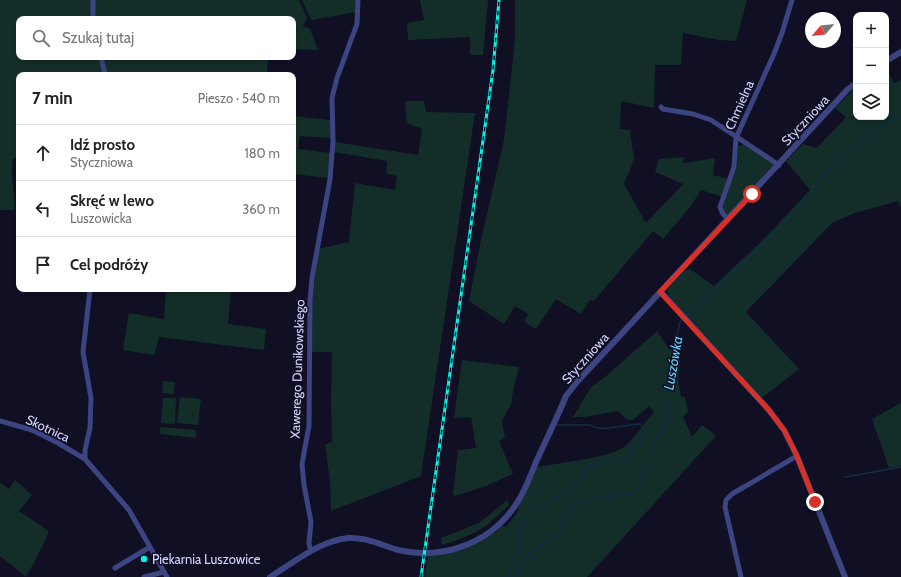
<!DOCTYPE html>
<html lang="pl">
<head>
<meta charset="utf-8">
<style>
	:root { --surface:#fff; --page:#f6f6f6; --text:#222; --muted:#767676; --line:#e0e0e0 }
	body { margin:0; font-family:Cabin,sans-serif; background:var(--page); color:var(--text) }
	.controls { position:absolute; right:12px; top:12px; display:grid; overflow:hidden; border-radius:8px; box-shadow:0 2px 6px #0003 }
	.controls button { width:36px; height:36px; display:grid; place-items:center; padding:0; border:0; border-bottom:1px solid var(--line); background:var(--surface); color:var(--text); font:20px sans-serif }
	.compass { position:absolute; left:805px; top:12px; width:36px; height:36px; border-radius:50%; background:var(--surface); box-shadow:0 2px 6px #0003; rotate:242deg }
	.stop { position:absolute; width:12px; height:12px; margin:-9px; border:3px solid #d93025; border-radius:50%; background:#fff }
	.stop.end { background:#d93025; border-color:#fff; box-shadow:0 1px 4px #0008 }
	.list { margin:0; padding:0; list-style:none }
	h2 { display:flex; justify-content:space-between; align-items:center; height:52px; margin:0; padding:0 16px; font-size:17px }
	h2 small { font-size:13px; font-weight:400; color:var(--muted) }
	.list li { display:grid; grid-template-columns:26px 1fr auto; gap:12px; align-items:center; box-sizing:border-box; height:56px; padding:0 16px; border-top:1px solid var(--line) }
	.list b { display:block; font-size:15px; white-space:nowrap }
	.list p { margin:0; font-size:13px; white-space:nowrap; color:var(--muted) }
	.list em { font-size:13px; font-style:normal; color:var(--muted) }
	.icon { flex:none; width:22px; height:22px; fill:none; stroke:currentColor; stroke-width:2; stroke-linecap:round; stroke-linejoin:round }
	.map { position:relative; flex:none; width:901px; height:577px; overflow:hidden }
	.search { position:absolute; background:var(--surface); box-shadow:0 2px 6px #0003; left:16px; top:16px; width:280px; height:44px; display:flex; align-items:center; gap:10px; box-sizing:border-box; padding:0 14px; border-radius:8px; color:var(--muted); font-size:15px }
	.panel { position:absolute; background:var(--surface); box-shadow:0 2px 6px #0003; left:16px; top:72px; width:280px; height:220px; border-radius:8px }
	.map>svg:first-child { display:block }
	.green { fill:#132e28 }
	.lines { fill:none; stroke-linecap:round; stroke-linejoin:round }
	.stream { stroke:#102e47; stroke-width:1.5 }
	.minor { stroke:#3c4481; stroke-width:5 }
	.tertiary { stroke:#3c4481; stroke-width:6 }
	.rail-casing { stroke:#09f4e7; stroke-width:3 }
	.rail { stroke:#100f24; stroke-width:1.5; stroke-dasharray:4.5; stroke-linecap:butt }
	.route { stroke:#d93025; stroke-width:5 }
	.poi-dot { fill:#09f4e7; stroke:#100f24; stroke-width:1.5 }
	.labels { text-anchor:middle; stroke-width:3; stroke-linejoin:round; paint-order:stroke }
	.street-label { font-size:13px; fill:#d4d5fd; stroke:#100f24 }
	.poi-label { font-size:13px; fill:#d4d5fd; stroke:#100f24; text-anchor:start }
	.water-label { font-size:14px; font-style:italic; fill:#66ccf9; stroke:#100f24 }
</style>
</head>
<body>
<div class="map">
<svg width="901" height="577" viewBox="0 0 901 577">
	<rect width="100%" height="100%" fill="#100f24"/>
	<!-- green -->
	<path class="green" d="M 0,0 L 299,0 L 307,18 L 303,26 L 310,29 L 318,50 L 293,49 L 293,19 L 19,19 L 19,57 L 268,57 L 267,75 L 19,75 L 19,158 L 13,158 L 12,174 L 15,210 L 0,210 Z
		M 302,0 L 358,0 L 357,12 L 311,20 Z
		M 420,0 L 488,0 L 483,55 L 470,55 L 470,37 L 408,40 L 407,23 L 424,20 Z
		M 515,0 L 747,0 L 736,41 L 719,40 L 683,33 L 681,65 L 655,65 L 654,108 L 621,101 L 620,129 L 630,130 L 634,159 L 624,184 L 646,223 L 683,184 L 655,172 L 659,159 L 684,157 L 683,163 L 715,158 L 713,175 L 732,180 L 737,167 L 738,146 L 745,144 L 774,164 L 728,215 L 724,212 L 723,208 L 726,198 L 701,190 L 691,206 L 663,239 L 653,231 L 594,301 L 590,300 L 581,314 L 556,299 L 536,329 L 524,322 L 528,314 L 515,306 L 504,324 L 469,301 L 481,240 L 504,140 L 515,38 Z
		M 886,68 L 894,83 L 901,80 L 901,207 L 898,201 L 855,213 L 832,223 L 746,312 L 799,369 L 762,398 L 669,296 L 667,290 L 684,271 L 690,269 L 714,286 L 764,239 L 810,190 L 786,161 L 803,144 L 817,148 L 846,117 L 835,108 L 856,87 L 856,117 L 886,117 Z
		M 405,101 L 424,101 L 426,112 L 475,113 L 421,476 L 331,511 L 330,480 L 325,445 L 332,442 L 331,401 L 332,352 L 312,352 L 312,303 L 318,249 L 349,242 L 355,183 L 395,190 L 397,176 L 386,174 L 387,161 L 334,152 L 335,142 L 418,155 L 422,129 L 407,123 Z
		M 293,116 L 330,120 L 331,138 L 300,136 L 298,149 L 330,153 L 328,178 L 293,174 Z
		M 166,289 L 231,289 L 228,324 L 266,329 L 264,350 L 159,337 L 154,355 L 123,350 L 129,313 L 164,319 Z
		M 657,331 L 669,349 L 681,355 L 678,381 L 681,396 L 685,397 L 688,411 L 683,417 L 692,437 L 702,425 L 716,436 L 587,577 L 425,577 L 428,556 C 455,553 484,545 503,525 L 506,527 L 519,510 L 518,508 L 537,467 C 554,464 613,457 624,447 C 634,439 645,422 654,412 L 649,406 L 633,420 L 627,420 L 618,411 L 584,417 L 573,417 L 591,387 L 605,377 Z
		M 462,360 L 519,367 L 514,386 L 511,404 L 502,421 L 505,438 L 499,441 L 513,474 L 486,486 L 455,496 L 453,494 L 458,450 L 476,448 L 471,417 L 454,418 Z
		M 163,381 L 175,382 L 174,394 L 162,393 Z
		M 180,397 L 201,399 L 198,425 L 177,423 Z
		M 163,398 L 176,398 L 175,424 L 161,423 Z
		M 901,403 L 901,466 L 889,468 L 872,419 Z
		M 160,427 L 196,430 L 196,438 L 160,434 Z
		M 15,480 L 32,495 L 19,511 L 49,531 L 38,555 L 26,577 L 0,556 L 0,482 L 9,489 Z
		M 507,500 L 509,505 L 486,526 L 476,532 L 460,539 L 442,545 L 441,538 L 479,523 Z"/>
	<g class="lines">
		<!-- stream -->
		<path class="stream" d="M 686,316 L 781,226 L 796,209 L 834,164 L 880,126 L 901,116
			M 845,477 L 901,467
			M 510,577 L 510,566 L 512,560 L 520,551 L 521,547 L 520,535 L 523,521 L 540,506 L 550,504 L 558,497 L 568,492 C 572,481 571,486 579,479 C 583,475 585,469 589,465 L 617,459 L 624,460 L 647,432 L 640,424 C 628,424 600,433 590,425 L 557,425
			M 517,577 L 520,565 L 529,553 L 559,534 L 565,520 L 573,506 L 584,500 L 617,495 L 629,495 L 637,490 L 653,456 L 654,445 L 668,421 L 669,407 L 666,388 L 669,370 L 680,322 L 684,319"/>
		<!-- minor -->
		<path class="minor" d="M 93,0 L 93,19
			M 101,57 L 105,75
			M 661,107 L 663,109 L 693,114 L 711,120 L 779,165
			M 728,219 L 723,214 L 720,207 L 734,167 L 736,138 L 774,54 L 782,33 L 792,0
			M 0,421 L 32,430 L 58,443 L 85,459 L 129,510 L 167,577
			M 85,459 L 85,450 L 90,428 L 91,398 L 83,352 L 90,289
			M 311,551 L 309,543 L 311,522 L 304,485 L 302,464 L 309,426 L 310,301 L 312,278 L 330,179 L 333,141 L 332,98 L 337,78 L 357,24 L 358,0
			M 115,568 L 150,547
			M 144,577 L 164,572
			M 741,577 L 725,507 L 726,500 L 732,494 L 797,456"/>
		<!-- tertiary -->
		<path class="tertiary" d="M 886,61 L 901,52
			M 661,292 L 768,409 L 784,430 L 797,456 L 845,577
			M 270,577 C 295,562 319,541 348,538 C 366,537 381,545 398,550 C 440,560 486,545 512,510 C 523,496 529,479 536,462 C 546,440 557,418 566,396 L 577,382 L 847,90 L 856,83"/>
		<!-- rail casing -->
		<g class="rail-casing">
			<path id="rail" d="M 421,577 L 493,70 L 499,0"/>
		</g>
		<!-- rail -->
		<use href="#rail" class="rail"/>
	</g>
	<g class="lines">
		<!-- route -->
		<path class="route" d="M 752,194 L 660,292 L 768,409 L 784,430 L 796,454 L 815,502"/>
	</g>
	<!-- markers -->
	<circle class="poi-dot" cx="144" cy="559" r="4"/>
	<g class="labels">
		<!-- street labels -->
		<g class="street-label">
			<text transform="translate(739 105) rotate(-66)" y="5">Chmielna</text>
			<text transform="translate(805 120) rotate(-47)" y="5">Styczniowa</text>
			<text transform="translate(585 358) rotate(-48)" y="5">Styczniowa</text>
			<text transform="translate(297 369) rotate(-88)" y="5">Xawerego Dunikowskiego</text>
			<text transform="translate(48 428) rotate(25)" y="5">Skotnica</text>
		</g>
		<!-- poi labels -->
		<g class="poi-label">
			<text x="152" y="564">Piekarnia Luszowice</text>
		</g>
		<!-- water labels -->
		<g class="water-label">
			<text transform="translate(673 363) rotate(-80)" y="5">Luszówka</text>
		</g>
	</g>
</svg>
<div class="controls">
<button>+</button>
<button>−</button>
<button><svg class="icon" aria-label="layers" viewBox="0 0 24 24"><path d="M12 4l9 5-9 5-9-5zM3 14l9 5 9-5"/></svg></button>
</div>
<svg class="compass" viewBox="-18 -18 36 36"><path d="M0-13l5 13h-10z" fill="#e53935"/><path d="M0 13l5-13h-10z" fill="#767676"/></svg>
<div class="stop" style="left:752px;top:194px"></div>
<div class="stop end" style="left:815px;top:502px"></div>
<div class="search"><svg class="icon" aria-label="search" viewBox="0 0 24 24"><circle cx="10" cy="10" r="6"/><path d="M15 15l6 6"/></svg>Szukaj tutaj</div>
<section class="panel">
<h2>7 min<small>Pieszo · 540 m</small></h2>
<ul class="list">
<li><svg class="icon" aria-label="ahead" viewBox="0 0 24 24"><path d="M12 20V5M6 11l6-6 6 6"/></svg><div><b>Idź prosto</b><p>Styczniowa</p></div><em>180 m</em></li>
<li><svg class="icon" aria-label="left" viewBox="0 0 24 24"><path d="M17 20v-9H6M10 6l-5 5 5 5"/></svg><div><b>Skręć w lewo</b><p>Luszowicka</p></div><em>360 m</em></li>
<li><svg class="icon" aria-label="arrive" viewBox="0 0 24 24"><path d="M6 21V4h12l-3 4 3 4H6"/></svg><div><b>Cel podróży</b></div></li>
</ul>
</section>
</div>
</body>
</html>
